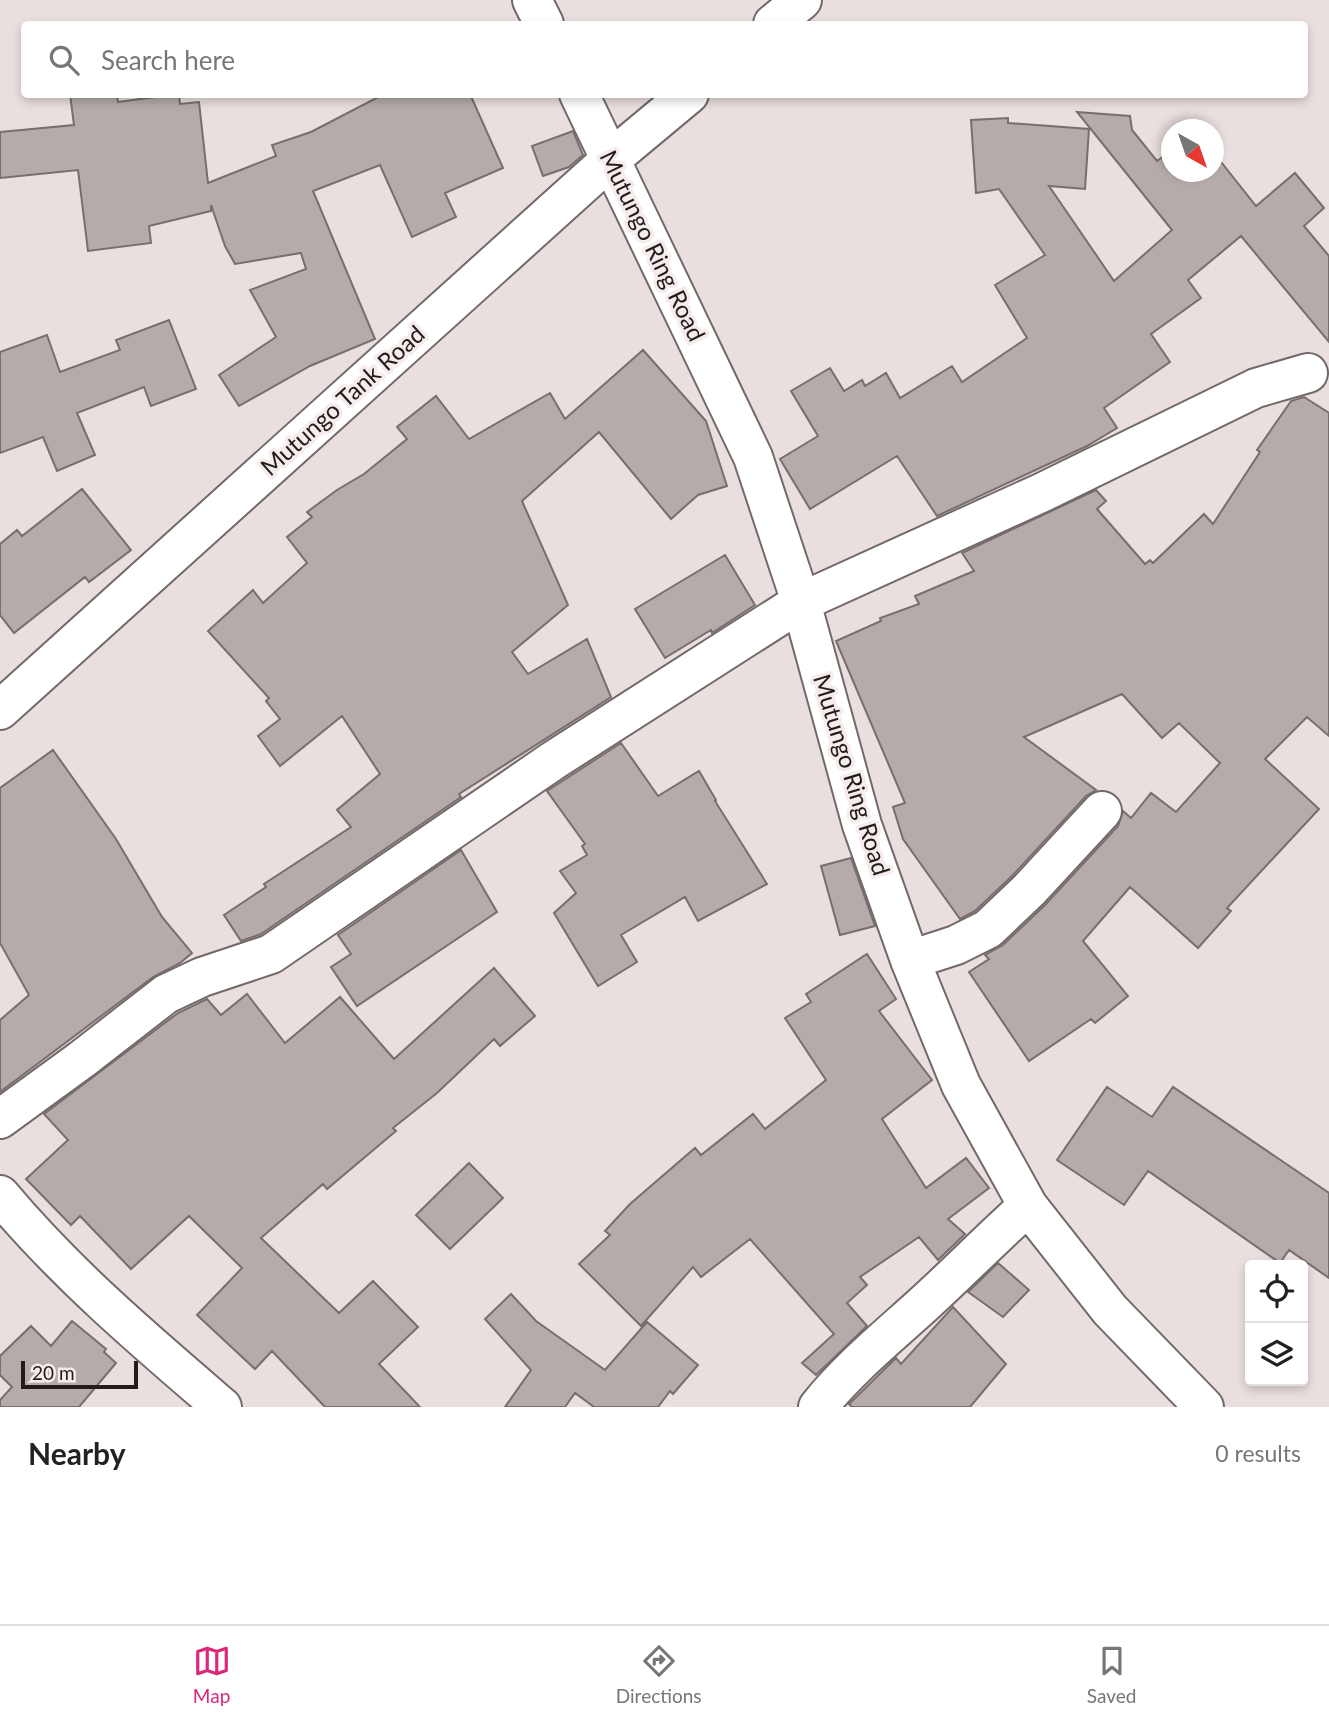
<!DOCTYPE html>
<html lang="en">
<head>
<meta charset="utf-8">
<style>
	:root { --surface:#fff; --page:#f2f2f2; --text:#222; --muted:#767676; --line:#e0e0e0; --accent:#db2777 }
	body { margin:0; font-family:Lato,sans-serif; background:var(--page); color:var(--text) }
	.controls { position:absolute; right:21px; bottom:21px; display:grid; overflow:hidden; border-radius:7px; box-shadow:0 4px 10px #0003 }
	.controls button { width:63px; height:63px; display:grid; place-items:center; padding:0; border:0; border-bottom:2px solid var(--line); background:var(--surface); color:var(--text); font:35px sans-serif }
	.compass { position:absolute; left:1161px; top:119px; width:63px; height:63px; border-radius:50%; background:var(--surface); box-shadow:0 4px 10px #0003; rotate:140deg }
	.scale { position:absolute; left:21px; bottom:18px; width:117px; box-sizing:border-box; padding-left:7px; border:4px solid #211d1d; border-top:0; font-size:19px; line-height:24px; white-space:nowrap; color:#211d1d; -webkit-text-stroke:5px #f7ecec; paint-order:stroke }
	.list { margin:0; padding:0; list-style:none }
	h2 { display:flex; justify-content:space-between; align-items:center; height:91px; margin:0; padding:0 28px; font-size:30px }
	h2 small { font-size:23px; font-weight:400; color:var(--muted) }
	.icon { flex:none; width:38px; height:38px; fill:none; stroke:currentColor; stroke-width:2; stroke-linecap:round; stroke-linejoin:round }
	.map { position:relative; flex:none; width:1329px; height:1407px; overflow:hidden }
	.search { position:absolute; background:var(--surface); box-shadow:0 4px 10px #0003; left:21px; right:21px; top:21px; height:77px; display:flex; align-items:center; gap:18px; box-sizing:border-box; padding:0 24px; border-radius:7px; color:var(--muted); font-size:26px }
	.sheet { height:217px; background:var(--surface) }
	nav { display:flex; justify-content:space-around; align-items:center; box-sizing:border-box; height:98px; border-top:2px solid var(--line); background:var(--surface); font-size:19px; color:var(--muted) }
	nav a { display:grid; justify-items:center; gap:4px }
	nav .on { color:var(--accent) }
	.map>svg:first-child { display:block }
	.building { fill:#b4abaa; stroke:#776e6d; stroke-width:2 }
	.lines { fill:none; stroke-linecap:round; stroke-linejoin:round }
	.minor-casing { stroke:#726968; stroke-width:42 }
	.minor { stroke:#fff; stroke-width:38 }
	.labels { text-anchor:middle; stroke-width:7; stroke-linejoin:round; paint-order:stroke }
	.street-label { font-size:24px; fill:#211d1d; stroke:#f7ecec }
</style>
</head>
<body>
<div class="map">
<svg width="1329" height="1407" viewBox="0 0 1329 1407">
	<rect width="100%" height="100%" fill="#e9dfde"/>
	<!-- building -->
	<path class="building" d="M 70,94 L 117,94 L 118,102 L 179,94 L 180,104 L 199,102 L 208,183 L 276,156 L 272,145 L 311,132 L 384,94 L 470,94 L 503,168 L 445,193 L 456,217 L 412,237 L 380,165 L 313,191 L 375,339 L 310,366 L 239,406 L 219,375 L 276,337 L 250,290 L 306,269 L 301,253 L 235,264 L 225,246 L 211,205 L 211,211 L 149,226 L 151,243 L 88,251 L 78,170 L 0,178 L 0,132 L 74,125 Z
		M 1077,112 L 1130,116 L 1132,130 L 1157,161 L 1172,150 L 1172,172 L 1214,172 L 1214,153 L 1256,206 L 1295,173 L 1324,208 L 1304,226 L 1329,256 L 1329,342 L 1241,236 L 1188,280 L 1201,298 L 1151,334 L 1170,362 L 1104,408 L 1117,428 L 1087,446 L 937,516 L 897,456 L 810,509 L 780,459 L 818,436 L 791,391 L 830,368 L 844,391 L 862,380 L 865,386 L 886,373 L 900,398 L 952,366 L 962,382 L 1027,338 L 995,285 L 1045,255 L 999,189 L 976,193 L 971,120 L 1008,118 L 1008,123 L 1089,129 L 1085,189 L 1049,186 L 1114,281 L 1172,230 Z
		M 573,131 L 583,155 L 569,167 L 543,176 L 532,146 Z
		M 169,320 L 196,389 L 151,406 L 144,387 L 77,413 L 95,455 L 57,471 L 43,437 L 0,453 L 0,352 L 47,335 L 60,372 L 120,350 L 116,340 Z
		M 643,350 L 706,421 L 727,486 L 698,495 L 671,519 L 599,432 L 522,501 L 568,605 L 512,652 L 528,674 L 587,639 L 611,697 L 459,794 L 461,797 L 261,934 L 241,941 L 224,915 L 266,887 L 264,884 L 351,827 L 337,810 L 380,774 L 342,716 L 280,766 L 258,736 L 280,719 L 266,701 L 269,698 L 208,631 L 253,590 L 263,603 L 307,563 L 287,537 L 312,517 L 307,512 L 337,490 L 364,474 L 407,439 L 397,427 L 436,396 L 469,439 L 550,393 L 565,419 Z
		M 1304,397 L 1329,413 L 1329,736 L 1307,717 L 1265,759 L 1319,809 L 1227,908 L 1231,911 L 1198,948 L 1130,887 L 1083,941 L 1128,996 L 1095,1023 L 1091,1019 L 1029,1061 L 969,972 L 989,959 L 985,955 L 1003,945 L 1045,905 L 1118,826 L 1123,811 L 1131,818 L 1151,793 L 1176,812 L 1220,763 L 1179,723 L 1162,738 L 1122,694 L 1024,737 L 1096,790 L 1086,796 L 1013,875 L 975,911 L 960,919 L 903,839 L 893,807 L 905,803 L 836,641 L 881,621 L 880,618 L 919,604 L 915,596 L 974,571 L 962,553 L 1096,490 L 1106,501 L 1097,509 L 1145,564 L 1150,560 L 1153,563 L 1204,514 L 1213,524 L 1260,452 L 1257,450 L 1291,401 Z
		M 82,489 L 131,550 L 89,582 L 85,577 L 14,633 L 0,615 L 0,544 L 17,530 L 22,536 Z
		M 725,555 L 755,605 L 712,633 L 711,630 L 665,658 L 635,609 Z
		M 621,743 L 658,796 L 699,771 L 716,800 L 715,801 L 767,884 L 698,921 L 685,897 L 621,935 L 637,962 L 598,986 L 554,913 L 576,893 L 560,871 L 587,855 L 582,846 L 585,844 L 547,791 Z
		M 53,750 L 116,839 L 162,917 L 192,953 L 180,963 L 153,977 L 0,1092 L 0,1020 L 29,995 L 0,943 L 0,788 Z
		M 461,850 L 497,912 L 357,1006 L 331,967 L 351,954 L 338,935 Z
		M 851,858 L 875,926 L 840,935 L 821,866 Z
		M 867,954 L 896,999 L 879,1011 L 932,1080 L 882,1119 L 926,1188 L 966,1158 L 989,1188 L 948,1219 L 965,1234 L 938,1260 L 919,1237 L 860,1277 L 867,1285 L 847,1303 L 867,1326 L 816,1375 L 802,1363 L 834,1334 L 750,1239 L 701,1277 L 693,1267 L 641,1326 L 579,1264 L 610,1235 L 605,1231 L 630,1204 L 695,1148 L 701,1155 L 753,1114 L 765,1129 L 826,1080 L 785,1018 L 811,1002 L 806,994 Z
		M 494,968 L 535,1016 L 500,1046 L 494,1039 L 437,1093 L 393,1128 L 396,1131 L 327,1189 L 323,1184 L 261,1238 L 339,1313 L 373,1281 L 418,1327 L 379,1364 L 420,1407 L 325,1407 L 272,1351 L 255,1369 L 197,1315 L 242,1268 L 189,1216 L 131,1269 L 80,1216 L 71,1225 L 26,1179 L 68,1140 L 44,1114 L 178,1013 L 207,999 L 221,1015 L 247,994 L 285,1043 L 340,997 L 394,1059 Z
		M 1107,1087 L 1152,1117 L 1173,1087 L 1329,1193 L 1329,1278 L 1289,1250 L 1280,1263 L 1148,1171 L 1124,1205 L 1057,1160 Z
		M 469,1163 L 503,1198 L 450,1249 L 416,1215 Z
		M 998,1263 L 1029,1290 L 1003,1317 L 968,1292 Z
		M 511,1294 L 536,1321 L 605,1370 L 647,1322 L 698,1365 L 673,1394 L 670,1391 L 658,1407 L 594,1407 L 575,1393 L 565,1407 L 505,1407 L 531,1370 L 485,1319 Z
		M 953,1307 L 1006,1364 L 970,1407 L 852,1407 L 849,1404 L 896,1358 L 901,1364 Z
		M 72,1321 L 106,1349 L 104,1352 L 116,1363 L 79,1407 L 0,1407 L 0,1400 L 12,1387 L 0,1375 L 0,1356 L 31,1326 L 51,1346 Z"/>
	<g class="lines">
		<!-- minor casing -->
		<g class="minor-casing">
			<path id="minor" d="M 532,0 L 544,24
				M 773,24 L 802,0
				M 579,94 L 753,457 L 801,602 L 862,825 L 910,960 L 961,1085 L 1028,1206 L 1110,1310 L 1204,1407
				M 0,710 L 611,159 L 689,94
				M 910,960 L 956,945 L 988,929 L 1029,890 L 1102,811
				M 0,1119 L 81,1060 L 166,994 L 202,977 L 271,954 L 554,760 L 801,602 L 1041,493 L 1256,388 L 1308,373
				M 0,1195 C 66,1274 145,1341 222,1407
				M 818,1407 C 849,1368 890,1335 926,1302 C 961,1270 993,1237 1028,1206"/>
		</g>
		<!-- minor -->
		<use href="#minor" class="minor"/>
	</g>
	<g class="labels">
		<!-- street labels -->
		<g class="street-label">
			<text transform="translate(652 246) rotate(64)" y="8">Mutungo Ring Road</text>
			<text transform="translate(343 401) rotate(-42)" y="8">Mutungo Tank Road</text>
			<text transform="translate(851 775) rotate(73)" y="8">Mutungo Ring Road</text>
		</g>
	</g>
</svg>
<div class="controls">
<button><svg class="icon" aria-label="locate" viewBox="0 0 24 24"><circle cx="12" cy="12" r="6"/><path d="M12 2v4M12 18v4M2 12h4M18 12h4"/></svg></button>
<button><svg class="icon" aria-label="layers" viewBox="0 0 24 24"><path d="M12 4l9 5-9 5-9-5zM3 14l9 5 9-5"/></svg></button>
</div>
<svg class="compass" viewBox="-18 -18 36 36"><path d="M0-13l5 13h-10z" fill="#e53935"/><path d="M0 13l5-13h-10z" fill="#767676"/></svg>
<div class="scale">20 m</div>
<div class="search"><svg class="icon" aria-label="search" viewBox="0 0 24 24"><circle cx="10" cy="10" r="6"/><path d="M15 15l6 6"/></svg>Search here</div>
</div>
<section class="sheet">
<h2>Nearby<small>0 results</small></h2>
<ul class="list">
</ul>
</section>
<nav>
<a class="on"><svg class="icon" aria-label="map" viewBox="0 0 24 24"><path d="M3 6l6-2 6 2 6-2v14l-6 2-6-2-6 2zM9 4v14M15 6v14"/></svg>Map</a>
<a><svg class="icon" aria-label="directions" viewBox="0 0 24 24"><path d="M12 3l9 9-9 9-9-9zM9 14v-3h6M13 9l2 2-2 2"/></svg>Directions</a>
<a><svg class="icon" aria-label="saved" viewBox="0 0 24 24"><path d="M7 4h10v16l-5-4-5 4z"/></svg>Saved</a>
</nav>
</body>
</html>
